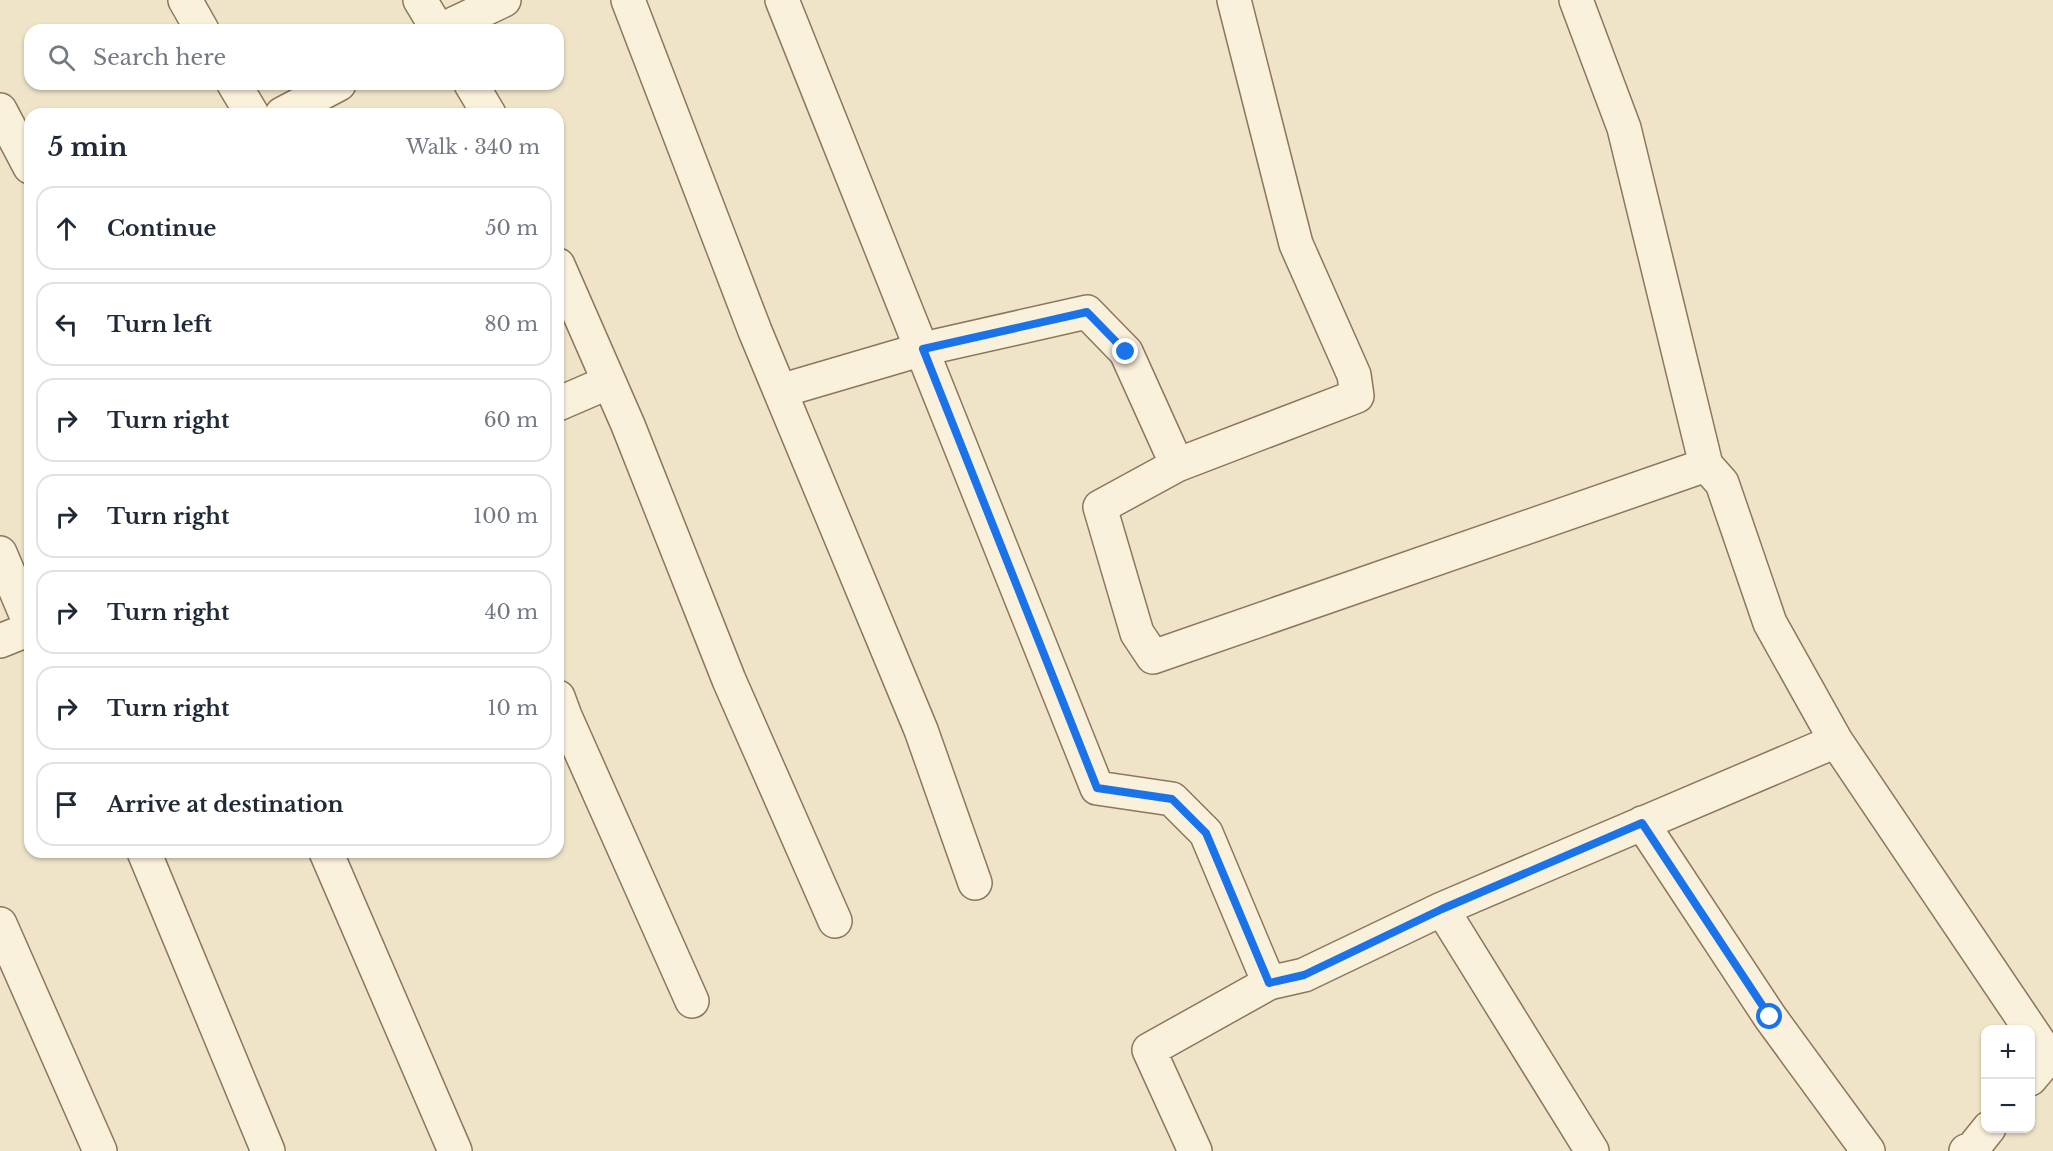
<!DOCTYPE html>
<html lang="en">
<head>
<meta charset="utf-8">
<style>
	:root { --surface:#fff; --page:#f2f2f3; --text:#1f2937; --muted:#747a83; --line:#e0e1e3 }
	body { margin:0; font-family:"Libre Baskerville",serif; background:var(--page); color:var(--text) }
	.controls { position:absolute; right:18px; bottom:18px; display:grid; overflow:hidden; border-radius:12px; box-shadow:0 2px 4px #0004 }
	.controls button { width:54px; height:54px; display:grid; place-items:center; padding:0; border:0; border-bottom:2px solid var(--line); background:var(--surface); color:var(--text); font:30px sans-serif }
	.stop { position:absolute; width:18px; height:18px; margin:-14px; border:4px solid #1a73e8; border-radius:50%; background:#fff }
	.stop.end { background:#1a73e8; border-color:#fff; box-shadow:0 2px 6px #0008 }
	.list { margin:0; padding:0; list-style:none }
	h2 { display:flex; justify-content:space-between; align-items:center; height:78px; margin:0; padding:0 24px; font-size:26px }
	h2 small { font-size:20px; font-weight:400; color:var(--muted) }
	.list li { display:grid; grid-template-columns:39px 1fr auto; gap:18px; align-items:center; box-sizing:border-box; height:84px; margin:0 12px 12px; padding:0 12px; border:2px solid var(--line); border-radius:18px }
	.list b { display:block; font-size:22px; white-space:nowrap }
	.list em { font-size:20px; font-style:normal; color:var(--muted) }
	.icon { flex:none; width:33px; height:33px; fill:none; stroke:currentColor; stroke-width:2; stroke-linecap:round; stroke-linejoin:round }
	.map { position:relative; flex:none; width:2053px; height:1151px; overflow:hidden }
	.search { position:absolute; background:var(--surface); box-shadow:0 2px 4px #0004; left:24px; top:24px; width:540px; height:66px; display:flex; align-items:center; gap:15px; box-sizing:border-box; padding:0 21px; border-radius:18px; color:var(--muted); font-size:22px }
	.panel { position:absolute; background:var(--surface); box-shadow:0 2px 4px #0004; left:24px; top:108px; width:540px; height:750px; border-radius:18px }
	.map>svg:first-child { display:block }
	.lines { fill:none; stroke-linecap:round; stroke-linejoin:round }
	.minor-casing { stroke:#8d765c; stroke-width:36 }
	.minor { stroke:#faf1dc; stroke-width:33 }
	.route { stroke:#1a73e8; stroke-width:8 }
</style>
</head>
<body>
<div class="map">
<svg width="2053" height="1151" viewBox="0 0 2053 1151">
	<rect width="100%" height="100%" fill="#f0e4c8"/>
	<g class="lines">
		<!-- minor casing -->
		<g class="minor-casing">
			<path id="minor" d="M 185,0 L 202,30
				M 420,0 L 438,30
				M 628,0 L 755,331 L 921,730 L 975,883
				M 782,0 L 1097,788 L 1172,799 L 1206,833 L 1269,983
				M 1234,0 L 1296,244 L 1354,375 L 1357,396 L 1177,465 L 1100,507 L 1137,633 L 1153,657 L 1706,465
				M 1576,0 L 1624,128 L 1706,465 L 1722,483 L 1770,623 L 1836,741 L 2049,1057
				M 441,30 L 504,0
				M 234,84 L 252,114
				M 471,84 L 489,114
				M 0,110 L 30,167
				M 282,114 L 339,84
				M 558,265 L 628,425 L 729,680 L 835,921
				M 780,391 L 923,349 L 1087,312 L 1126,352 L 1177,465
				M 558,404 L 609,382
				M 0,553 L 30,624
				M 0,641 L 30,629
				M 558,697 L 565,716 L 692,1001
				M 1642,823 L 1770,1017 L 1868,1151
				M 144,852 L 268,1151
				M 326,852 L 455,1151
				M 1442,909 L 1592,1151
				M 0,924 L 100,1151
				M 2030,1079 L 2053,1052
				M 1195,1151 L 1149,1050 L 1269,983 L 1304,975 L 1442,909 L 1836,741
				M 1966,1151 L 1973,1148 L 1989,1128"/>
		</g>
		<!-- minor -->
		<use href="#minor" class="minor"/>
	</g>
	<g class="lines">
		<!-- route -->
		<path class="route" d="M 1126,352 L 1087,312 L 923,349 L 1097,788 L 1172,799 L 1206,833 L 1269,983 L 1304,975 L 1442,909 L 1642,823 L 1770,1017"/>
	</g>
</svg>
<div class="controls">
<button>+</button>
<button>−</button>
</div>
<div class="stop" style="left:1770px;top:1017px"></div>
<div class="stop end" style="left:1126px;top:352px"></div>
<div class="search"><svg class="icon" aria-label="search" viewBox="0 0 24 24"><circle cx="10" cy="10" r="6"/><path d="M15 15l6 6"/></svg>Search here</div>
<section class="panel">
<h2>5 min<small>Walk · 340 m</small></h2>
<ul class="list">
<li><svg class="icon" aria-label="ahead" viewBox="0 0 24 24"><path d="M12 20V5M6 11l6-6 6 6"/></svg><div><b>Continue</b></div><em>50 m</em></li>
<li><svg class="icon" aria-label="left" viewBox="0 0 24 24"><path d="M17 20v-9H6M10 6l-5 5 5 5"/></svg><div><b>Turn left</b></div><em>80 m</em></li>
<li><svg class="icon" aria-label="right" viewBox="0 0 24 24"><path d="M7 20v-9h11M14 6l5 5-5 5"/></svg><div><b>Turn right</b></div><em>60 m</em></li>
<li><svg class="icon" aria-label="right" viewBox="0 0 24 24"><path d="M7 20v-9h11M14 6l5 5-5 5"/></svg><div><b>Turn right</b></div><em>100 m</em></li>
<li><svg class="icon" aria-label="right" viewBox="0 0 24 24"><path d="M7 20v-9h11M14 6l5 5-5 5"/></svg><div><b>Turn right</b></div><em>40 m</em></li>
<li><svg class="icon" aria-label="right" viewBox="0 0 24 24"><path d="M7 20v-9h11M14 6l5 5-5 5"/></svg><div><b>Turn right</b></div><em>10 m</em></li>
<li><svg class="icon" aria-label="arrive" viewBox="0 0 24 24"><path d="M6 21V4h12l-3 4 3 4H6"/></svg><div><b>Arrive at destination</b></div></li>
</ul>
</section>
</div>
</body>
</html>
